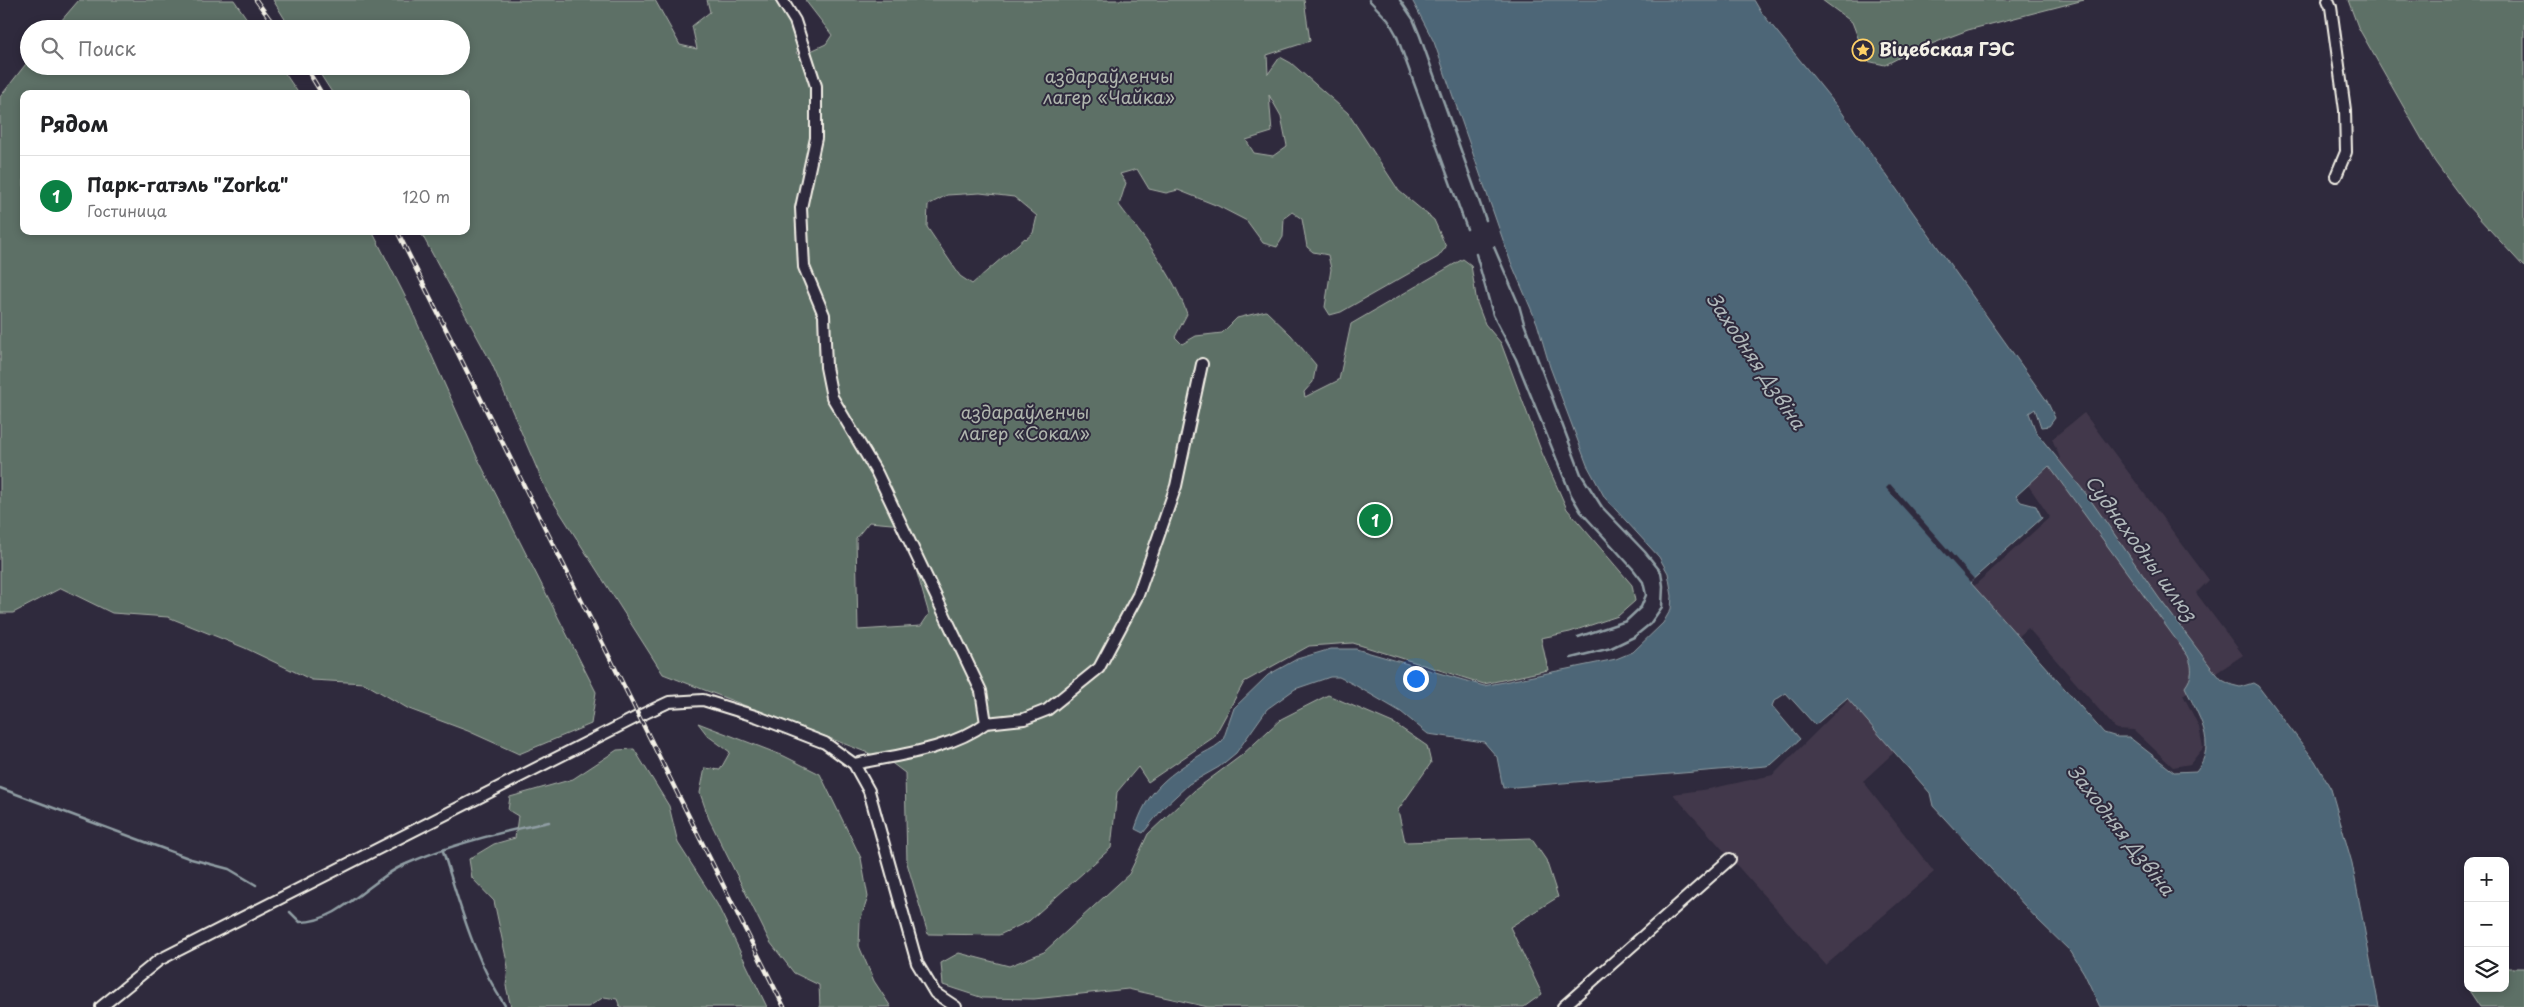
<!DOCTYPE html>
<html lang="ru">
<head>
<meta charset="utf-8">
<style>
	:root { --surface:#fff; --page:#f6f6f6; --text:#202124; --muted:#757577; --line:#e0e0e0; --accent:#0b8043 }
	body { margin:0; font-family:"Playpen Sans",sans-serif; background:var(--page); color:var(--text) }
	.controls { position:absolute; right:15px; bottom:15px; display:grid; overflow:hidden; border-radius:10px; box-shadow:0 2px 8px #0003 }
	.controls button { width:45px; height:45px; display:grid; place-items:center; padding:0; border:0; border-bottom:1px solid var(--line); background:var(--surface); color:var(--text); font:25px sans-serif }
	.you { position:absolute; left:1415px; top:678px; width:18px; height:18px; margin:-12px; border:4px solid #fff; border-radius:50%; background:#1a73e8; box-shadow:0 0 0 8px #1a73e833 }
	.badge { display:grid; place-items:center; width:32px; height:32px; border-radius:50%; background:var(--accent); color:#fff; font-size:16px; font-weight:700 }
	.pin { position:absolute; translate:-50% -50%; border:2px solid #fff; box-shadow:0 1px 5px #0006 }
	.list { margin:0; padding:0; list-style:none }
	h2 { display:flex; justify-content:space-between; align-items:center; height:65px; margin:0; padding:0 20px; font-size:21px }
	h2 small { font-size:16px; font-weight:400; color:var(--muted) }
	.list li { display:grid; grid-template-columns:32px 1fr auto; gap:15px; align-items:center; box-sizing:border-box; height:80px; padding:0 20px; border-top:1px solid var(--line) }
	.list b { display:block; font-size:19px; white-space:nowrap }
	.list p { margin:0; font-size:16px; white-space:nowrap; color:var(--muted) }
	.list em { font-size:16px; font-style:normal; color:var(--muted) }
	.icon { flex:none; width:28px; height:28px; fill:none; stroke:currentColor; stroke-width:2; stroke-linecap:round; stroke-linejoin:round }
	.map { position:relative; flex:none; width:2524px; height:1007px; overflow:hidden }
	.search { position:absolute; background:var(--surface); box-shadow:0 2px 8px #0003; left:20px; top:20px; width:450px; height:55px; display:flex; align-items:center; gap:12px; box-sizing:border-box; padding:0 18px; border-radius:28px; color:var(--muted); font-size:19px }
	.panel { position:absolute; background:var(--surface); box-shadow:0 2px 8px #0003; left:20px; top:90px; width:450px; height:145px; border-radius:10px }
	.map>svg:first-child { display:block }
	.built { fill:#43394b }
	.green { fill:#5d6f66; stroke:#a8b0a7; fill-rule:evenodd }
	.water { fill:#4d6677; stroke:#909ea4; fill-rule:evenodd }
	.pier { fill:#2f2a3d }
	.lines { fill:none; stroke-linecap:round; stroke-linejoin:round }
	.stream { stroke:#909ea4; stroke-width:2.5 }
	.minor-casing { stroke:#f4f1e8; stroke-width:14 }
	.minor { stroke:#2f2a3d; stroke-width:10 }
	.rail-casing { stroke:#f4f1e8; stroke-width:4.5 }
	.rail { stroke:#2f2a3d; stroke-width:2.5; stroke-dasharray:8; stroke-linecap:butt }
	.labels { text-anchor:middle; stroke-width:4; stroke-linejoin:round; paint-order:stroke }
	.poi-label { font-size:18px; font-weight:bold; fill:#f4f1e8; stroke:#2f2a3d; text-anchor:start }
	.park-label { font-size:18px; fill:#b0b6ae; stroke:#2f2a3d }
	.water-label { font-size:19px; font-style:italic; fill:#b1b9bb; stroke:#2f2a3d }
</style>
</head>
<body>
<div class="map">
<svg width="2524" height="1007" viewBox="0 0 2524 1007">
	<rect width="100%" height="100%" fill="#2f2a3d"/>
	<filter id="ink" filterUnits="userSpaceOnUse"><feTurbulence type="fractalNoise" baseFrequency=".02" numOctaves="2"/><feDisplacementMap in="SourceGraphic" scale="10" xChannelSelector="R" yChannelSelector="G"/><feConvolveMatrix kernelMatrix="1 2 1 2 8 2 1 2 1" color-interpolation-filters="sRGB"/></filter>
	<g filter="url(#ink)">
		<!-- built -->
		<path class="built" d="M 2084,413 L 2209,580 L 2196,593 L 2243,655 L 2183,695 L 2199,727 L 2203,748 L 2190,764 L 2173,767 L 2134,730 L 2116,729 L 2028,628 L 1863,781 L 1934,872 L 1826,965 L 1673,794 L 1709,789 L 1773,775 L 1840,708 L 2050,517 L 2028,485 L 2060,458 L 2052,439 Z"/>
		<!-- green -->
		<path class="green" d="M 79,0 L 234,0 L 254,29 L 54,29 Z
			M 273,0 L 655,0 L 680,45 L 697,49 L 692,26 L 710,12 L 707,0 L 783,0 L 804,41 L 796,53 L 800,56 L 826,44 L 832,35 L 805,0 L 1304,0 L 1310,41 L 1267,55 L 1268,74 L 1280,57 L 1291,63 L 1348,113 L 1399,191 L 1434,220 L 1446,247 L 1438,257 L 1341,312 L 1330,315 L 1325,307 L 1331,269 L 1328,255 L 1313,252 L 1307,247 L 1302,219 L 1292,212 L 1284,218 L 1283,237 L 1277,247 L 1263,243 L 1247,221 L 1218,206 L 1178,190 L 1166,193 L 1149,189 L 1137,169 L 1120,174 L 1126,183 L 1119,205 C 1144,238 1174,275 1187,314 L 1175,337 L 1182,344 L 1196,336 L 1222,333 L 1237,318 L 1266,311 L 1291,335 L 1316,365 L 1313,382 L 1304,392 L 1305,397 L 1339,380 L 1351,324 L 1463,259 L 1471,265 L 1477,303 L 1485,324 L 1501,343 L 1542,453 L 1567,509 L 1632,585 L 1635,601 L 1618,616 L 1570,632 L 1541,638 L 1548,670 L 1484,684 L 1353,643 L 1309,646 L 1244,682 L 1214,737 L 1148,782 L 1138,767 L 1117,792 L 1111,848 L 1029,921 L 999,935 L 928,934 L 907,863 L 905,773 L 889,761 L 663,674 L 547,492 L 492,364 L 420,231 L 466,231 L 466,94 L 333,94 L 315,66 L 461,66 L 461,29 L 291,29 ZM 1269,95 L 1281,116 L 1287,146 L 1273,156 L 1254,153 L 1246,140 L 1272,132 ZM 980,193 L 1014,197 L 1037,216 L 1033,233 L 1026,239 L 1025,238 L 972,284 L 960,276 L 927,227 L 928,205 L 947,195 ZM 869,522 L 903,525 L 929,614 L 921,626 L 858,630 L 856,538 Z
			M 1822,0 L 2084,0 L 1968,30 L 1908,53 L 1885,65 L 1867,61 L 1852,22 Z
			M 2348,0 L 2524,0 L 2524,267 L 2466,204 L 2435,162 L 2358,27 Z
			M 29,60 L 29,66 L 280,66 L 299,94 L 24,94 L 24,231 L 372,231 L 407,300 L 477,457 L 596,692 L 591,724 L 519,754 L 468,731 L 409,709 L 364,683 L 312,680 L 245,648 L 168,617 L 112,613 L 61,588 L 13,613 L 0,613 L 0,97 Z
			M 1328,695 L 1395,724 L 1427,746 L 1431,763 L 1398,810 L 1405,842 L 1531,838 L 1546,860 L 1558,897 L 1510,927 L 1542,994 L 1524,1007 L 1208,1007 L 1128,989 L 1034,999 L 983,998 L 943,985 L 941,963 L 959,953 L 1009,966 L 1044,952 L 1129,874 L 1148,834 L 1195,790 L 1242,755 L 1281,719 Z
			M 698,723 L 784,756 L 820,774 L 861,858 L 868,897 L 860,921 L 859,946 L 874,981 L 891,1007 L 820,1007 L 819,985 L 794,973 L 770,942 L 709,819 L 700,793 L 705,768 L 720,770 L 730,752 L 708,736 Z
			M 634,749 L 669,806 L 678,843 L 717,904 L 767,1007 L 620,1007 L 617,999 L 604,997 L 588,1007 L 511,1007 L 506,986 L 508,967 L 494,901 L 472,878 L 469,859 L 494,844 L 515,838 L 518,816 L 508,810 L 510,797 L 573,779 L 617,750 Z
			M 2505,968 L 2524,968 L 2524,1007 L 2480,1007 L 2466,986 L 2468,984 L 2468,988 L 2505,988 Z"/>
		<!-- water -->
		<path class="water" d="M 1412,0 L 1754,0 L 1761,12 L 1841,111 L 2047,401 L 2055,418 L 2049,426 L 2041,427 L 2035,409 L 2029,413 L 2036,432 L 2087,495 L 2159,598 L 2210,666 L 2222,680 L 2232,685 L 2240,687 L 2253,683 L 2258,686 L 2315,761 L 2331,789 L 2352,863 L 2379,1007 L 2100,1007 L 2084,973 L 2071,952 L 2037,919 L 1933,806 L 1930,793 L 1847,698 L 1815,725 L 1786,693 L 1774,701 L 1772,706 L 1800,739 L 1772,764 L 1766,766 L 1503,788 L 1497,757 L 1484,742 L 1428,734 L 1401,712 L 1353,684 L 1339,677 L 1330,677 L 1295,689 L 1267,709 L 1236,753 L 1219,767 L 1189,784 L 1164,807 L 1143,833 L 1135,829 C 1147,792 1164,778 1197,757 C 1204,752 1213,749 1220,743 L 1223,740 L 1234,708 L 1268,675 L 1297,659 L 1331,649 L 1356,649 L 1484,686 L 1616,659 L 1633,652 L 1663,623 L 1671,609 L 1672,596 L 1668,573 L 1659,557 L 1605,498 L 1587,465 L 1550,367 L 1537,323 L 1510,260 L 1434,42 ZM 2049,466 L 2188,656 C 2193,668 2193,676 2185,687 C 2197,714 2219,744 2196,771 L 2174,772 L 2129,737 L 2117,737 L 2104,733 L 1970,582 L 2042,518 L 2036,506 L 2021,502 L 2016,496 Z"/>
		<!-- pier -->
		<path class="pier" d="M 1890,484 L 1974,579 L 1970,582 L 1886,488 Z"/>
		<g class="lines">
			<!-- stream -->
			<path class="stream" d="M 1369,0 L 1388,20 L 1396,34 L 1467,229
				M 1400,0 L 1413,19 L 1420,36 L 1486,220
				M 1494,247 L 1519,305 L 1524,323 L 1581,474 L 1602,507 L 1645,552 L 1661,572 L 1663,586 L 1662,607 L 1650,624 L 1634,637 L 1611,648 L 1571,658
				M 1476,254 L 1493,315 L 1516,359 L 1571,495 L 1581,512 L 1633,569 L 1643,582 L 1646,595 L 1641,607 L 1626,621 L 1578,637
				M 0,788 L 191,859 L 229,869 L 256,885
				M 443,851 C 460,905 474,960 506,1007
				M 290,912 L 300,922 C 341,922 370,879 406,864 C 451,844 500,832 549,822"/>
			<!-- minor casing -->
			<g class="minor-casing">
				<path id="minor" d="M 782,0 L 795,21 L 816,86 L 816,138 L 801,208 L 804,267 L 824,315 L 826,367 L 832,397 L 877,473 L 981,691 L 986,723 C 950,750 897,755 854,764
					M 2328,0 L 2331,7 L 2345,110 L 2346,152 L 2336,176
					M 986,723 L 1024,719 L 1047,710 L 1099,668 L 1138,595 L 1176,486 L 1202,364
					M 101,1007 L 159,960 L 639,716 L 669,702 L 703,700 L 758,717 L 825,743 L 854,764 L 869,791 L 917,963 L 935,993 L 956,1007
					M 1563,1007 L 1730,859"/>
			</g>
			<!-- minor -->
			<use href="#minor" class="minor"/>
			<!-- rail casing -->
			<g class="rail-casing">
				<path id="rail" d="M 256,0 L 277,29
					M 305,66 L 322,94
					M 397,231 L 784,1007"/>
			</g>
			<!-- rail -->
			<use href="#rail" class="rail"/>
		</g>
	</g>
	<!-- icons -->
	<defs>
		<g id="sight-ring" transform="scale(1.125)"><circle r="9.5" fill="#2f2a3d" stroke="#ffd166" stroke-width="1.5"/><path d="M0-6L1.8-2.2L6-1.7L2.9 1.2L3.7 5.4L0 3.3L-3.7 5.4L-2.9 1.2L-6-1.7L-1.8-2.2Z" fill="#ffd166"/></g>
	</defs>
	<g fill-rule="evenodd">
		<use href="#sight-ring" x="1863" y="50"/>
	</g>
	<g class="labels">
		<!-- poi labels -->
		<g class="poi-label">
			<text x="1879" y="56">Віцебская ГЭС</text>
		</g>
		<!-- park labels -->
		<g class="park-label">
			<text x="1109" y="83">аздараўленчы<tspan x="1109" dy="21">лагер «Чайка»</tspan></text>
			<text x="1025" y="419">аздараўленчы<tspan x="1025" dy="21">лагер «Сокал»</tspan></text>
		</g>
		<!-- water labels -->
		<g class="water-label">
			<text transform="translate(1756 361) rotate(56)" y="7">Заходняя Дзвіна</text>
			<text transform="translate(2141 548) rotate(54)" y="7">Суднаходны шлюз</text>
			<text transform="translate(2121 830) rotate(52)" y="7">Заходняя Дзвіна</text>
		</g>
	</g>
</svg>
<div class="controls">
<button>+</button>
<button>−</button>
<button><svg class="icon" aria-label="layers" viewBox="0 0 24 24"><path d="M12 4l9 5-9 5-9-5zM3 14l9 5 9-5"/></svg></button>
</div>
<div class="you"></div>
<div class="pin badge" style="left:1375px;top:520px">1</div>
<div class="search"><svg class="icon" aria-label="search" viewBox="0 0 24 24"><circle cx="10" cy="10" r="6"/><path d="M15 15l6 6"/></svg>Поиск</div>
<section class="panel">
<h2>Рядом<small></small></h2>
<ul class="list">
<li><span class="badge">1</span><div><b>Парк-гатэль &quot;Zorka&quot;</b><p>Гостиница</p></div><em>120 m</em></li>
</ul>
</section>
</div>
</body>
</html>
